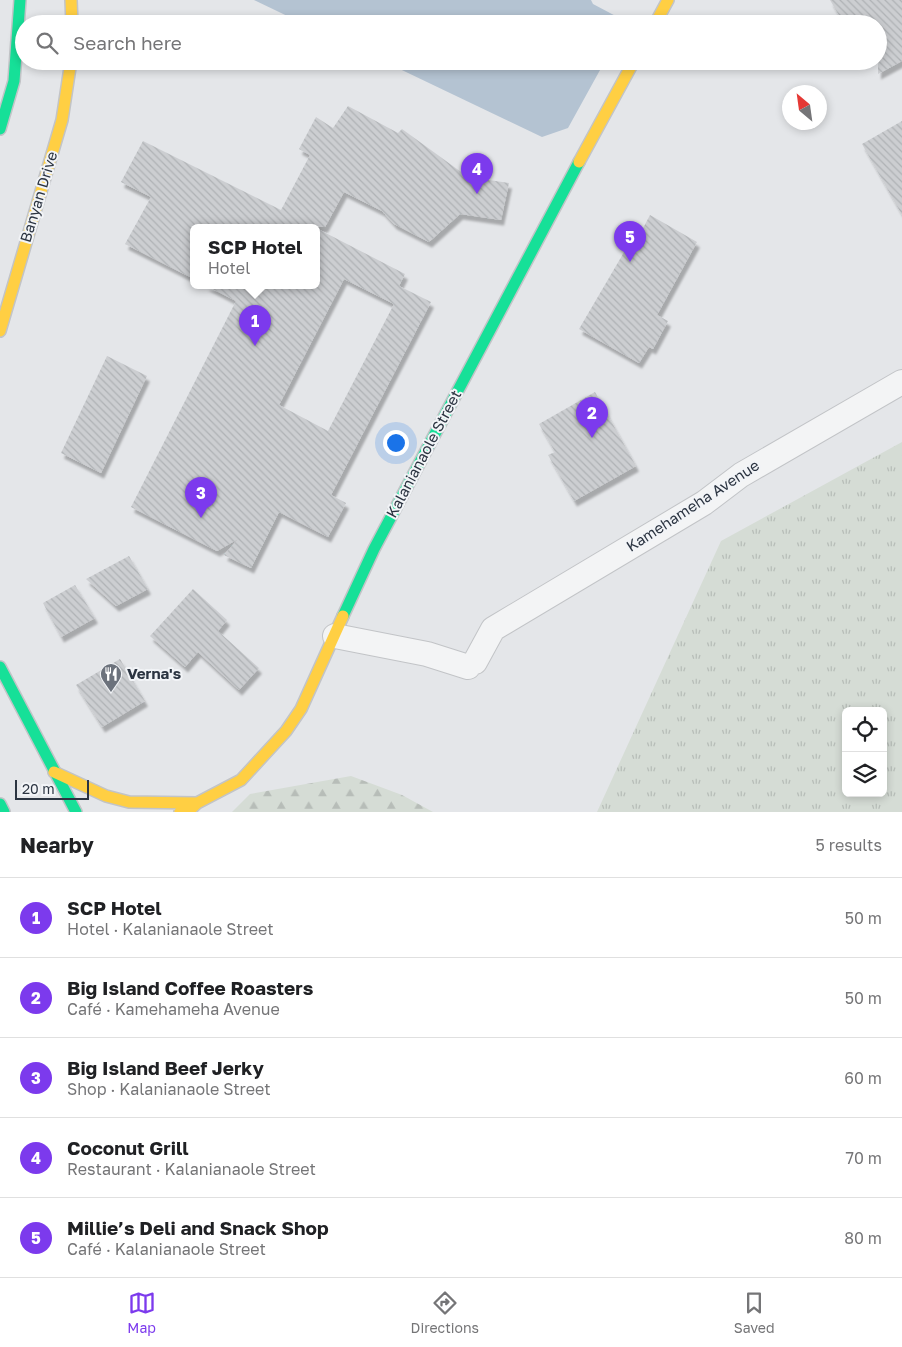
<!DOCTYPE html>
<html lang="en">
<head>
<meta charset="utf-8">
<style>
	:root { --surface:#fff; --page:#f2f2f2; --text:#202124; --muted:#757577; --line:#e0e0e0; --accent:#7c3aed }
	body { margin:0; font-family:"Golos Text",sans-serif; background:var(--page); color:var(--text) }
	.controls { position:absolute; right:15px; bottom:15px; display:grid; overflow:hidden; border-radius:8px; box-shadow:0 2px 8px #0003 }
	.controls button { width:45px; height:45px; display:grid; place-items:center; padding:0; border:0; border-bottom:1px solid var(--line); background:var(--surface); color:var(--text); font:25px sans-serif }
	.compass { position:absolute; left:782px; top:85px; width:45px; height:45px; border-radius:50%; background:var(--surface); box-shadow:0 2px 8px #0003; rotate:331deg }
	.scale { position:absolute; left:15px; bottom:12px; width:74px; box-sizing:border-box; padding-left:5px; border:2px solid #2b3441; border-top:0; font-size:14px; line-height:18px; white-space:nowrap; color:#2b3441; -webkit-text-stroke:4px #f2f4f7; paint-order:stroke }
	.you { position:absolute; left:395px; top:442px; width:18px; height:18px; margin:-12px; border:4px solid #fff; border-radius:50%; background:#1a73e8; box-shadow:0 0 0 8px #1a73e833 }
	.badge { display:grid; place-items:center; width:32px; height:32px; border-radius:50%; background:var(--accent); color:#fff; font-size:16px; font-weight:700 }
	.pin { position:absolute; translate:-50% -41px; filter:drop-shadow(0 1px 2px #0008) }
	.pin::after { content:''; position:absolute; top:26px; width:18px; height:15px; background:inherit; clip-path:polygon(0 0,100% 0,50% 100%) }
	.popup { position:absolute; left:190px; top:224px; width:130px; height:65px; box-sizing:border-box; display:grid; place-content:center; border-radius:8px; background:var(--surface); filter:drop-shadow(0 1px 4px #0005); font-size:16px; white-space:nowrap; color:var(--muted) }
	.popup b { font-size:19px; color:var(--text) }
	.popup::after { content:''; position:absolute; left:50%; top:100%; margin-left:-10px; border:10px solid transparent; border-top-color:var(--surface) }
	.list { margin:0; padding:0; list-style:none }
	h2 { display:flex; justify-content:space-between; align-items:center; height:65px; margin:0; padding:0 20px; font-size:21px }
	h2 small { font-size:16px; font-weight:400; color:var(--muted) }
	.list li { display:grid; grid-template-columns:32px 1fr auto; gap:15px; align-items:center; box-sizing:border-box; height:80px; padding:0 20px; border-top:1px solid var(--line) }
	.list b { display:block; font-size:19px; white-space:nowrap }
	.list p { margin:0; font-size:16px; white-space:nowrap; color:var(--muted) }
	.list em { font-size:16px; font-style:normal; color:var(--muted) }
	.icon { flex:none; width:28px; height:28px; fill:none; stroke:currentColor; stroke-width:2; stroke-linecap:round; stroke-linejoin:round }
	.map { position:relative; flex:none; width:902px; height:812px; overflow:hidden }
	.search { position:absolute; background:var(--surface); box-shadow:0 2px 8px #0003; left:15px; right:15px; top:15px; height:55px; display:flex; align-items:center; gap:12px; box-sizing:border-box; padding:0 18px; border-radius:28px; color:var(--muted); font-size:19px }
	.sheet { height:465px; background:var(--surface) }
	nav { display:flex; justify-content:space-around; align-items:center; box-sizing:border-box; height:70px; border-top:1px solid var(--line); background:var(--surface); font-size:14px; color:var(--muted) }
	nav a { display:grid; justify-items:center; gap:2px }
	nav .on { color:var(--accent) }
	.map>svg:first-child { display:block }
	.grass { fill:url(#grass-tufts); fill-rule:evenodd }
	.forest { fill:url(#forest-firs) }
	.water { fill:#b4c3d2 }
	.building { fill:url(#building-back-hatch); fill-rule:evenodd; filter:url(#shadow) }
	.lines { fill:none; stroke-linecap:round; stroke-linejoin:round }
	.street-casing { stroke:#c2c4c7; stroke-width:26 }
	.fast-casing { stroke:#c2c4c7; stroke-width:14 }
	.slow-casing { stroke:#c2c4c7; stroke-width:14 }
	.street { stroke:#f3f4f5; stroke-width:24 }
	.fast { stroke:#16e098; stroke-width:11 }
	.slow { stroke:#ffcf43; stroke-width:11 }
	.labels { text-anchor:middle; stroke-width:4; stroke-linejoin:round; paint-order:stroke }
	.street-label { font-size:15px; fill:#2b3441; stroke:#f2f4f7 }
	.poi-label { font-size:15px; font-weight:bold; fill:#2b3441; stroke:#f2f4f7; text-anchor:start }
</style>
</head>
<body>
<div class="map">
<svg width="902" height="812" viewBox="0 0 902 812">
	<defs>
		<pattern id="grass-tufts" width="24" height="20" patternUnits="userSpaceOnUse" patternTransform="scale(1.25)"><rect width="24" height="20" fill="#d5dcd5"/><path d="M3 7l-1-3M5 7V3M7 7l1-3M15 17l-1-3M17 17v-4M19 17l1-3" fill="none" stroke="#b7bdb8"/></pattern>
		<pattern id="forest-firs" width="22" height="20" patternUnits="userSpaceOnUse" patternTransform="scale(1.25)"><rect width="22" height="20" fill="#d5dcd5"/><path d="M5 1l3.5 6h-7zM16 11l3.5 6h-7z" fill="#b7bdb8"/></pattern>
		<pattern id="building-back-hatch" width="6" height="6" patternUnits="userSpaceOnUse" patternTransform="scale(1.25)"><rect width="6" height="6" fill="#ccced1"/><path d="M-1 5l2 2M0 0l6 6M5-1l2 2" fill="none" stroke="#afb2b5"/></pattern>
		<filter id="shadow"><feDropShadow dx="3" dy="5.5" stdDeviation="1" flood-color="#0004"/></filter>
	</defs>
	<rect width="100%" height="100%" fill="#e4e6e9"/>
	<!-- grass -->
	<path class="grass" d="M 902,442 L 902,812 L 597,812 L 721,541 ZM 846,711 L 883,711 L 883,793 L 846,793 Z"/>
	<!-- forest -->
	<path class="forest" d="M 351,776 L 402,795 L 433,812 L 232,812 L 250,794 Z"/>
	<!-- water -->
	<path class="water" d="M 254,0 L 591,0 L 593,4 L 627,22 L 626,24 L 304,24 Z
		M 383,61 L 605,61 L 568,128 L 542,137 Z"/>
	<!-- building -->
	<path class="building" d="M 830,0 L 902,0 L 902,61 L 878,74 L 878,24 L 844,24 Z
		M 348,106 L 398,133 L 402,129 L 468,177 L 509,183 L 501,220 L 460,214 L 429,242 L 394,224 L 382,211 L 344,192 L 325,227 L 194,227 L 194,279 L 125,244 L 151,197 L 121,182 L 143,141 L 281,210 L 310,155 L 299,149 L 316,117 L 333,128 Z
		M 902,121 L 902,215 L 862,144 Z
		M 650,215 L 697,242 L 657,315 L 668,321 L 653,349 L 649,347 L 639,363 L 579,329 L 637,230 L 641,232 Z
		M 316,228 L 405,274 L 399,286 L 431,302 L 331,495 L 346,503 L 328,537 L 279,512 L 251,568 L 224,555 L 238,539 L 217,551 L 131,507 L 236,301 L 205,285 L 316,285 ZM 344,279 L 394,304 L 328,431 L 279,405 Z
		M 107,356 L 147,376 L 101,473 L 61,453 Z
		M 595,392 L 636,466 L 574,501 L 548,455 L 555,452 L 539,424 Z
		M 129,556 L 148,589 L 116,606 L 86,579 Z
		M 75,585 L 95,618 L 61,637 L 43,603 Z
		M 193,589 L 227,620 L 218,631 L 259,668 L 239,690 L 198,652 L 185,667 L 150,636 Z
		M 120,659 L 145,701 L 102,727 L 76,685 Z"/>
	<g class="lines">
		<!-- street casing -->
		<g class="street-casing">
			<path id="street" d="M 335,636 L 427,654 L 468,667
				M 475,662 L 493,629 L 704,503 L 741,475 L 902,382"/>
		</g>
		<!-- fast casing -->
		<g class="fast-casing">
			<path id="fast" d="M 0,129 L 14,81 L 20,0
				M 343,616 L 374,549 L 579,162
				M 0,667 L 76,812
				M 0,804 L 4,812"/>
		</g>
		<!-- slow casing -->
		<g class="slow-casing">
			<path id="slow" d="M 71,0 L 72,24
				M 655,24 L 668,0
				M 579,162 L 634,61
				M 0,331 L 62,120 L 71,61
				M 54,772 L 106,796 L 129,802 L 197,803
				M 180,812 L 241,780 L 286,731 L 301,709 L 343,616
				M 188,812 L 197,803"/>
		</g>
		<!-- street -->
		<use href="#street" class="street"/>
		<!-- fast -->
		<use href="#fast" class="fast"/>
		<!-- slow -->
		<use href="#slow" class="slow"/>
	</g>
	<!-- icons -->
	<defs>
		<g id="restaurant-pin" transform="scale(1.125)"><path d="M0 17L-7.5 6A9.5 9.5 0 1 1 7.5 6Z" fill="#6c727c" stroke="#f2f4f7"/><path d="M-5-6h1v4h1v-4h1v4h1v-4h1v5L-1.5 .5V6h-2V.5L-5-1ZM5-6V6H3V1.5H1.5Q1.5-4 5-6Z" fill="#fff"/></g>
	</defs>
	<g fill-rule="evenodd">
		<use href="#restaurant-pin" x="111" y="674"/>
	</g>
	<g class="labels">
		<!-- street labels -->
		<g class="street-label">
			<text transform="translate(39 197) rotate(-73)" y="5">Banyan Drive</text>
			<text transform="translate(424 454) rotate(-62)" y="5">Kalanianaole Street</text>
			<text transform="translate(693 506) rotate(-33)" y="5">Kamehameha Avenue</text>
		</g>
		<!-- poi labels -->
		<g class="poi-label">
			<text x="127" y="679">Verna's</text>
		</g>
	</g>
</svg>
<div class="controls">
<button><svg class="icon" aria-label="locate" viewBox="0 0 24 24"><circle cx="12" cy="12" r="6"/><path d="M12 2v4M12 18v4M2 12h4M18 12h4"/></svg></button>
<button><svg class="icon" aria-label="layers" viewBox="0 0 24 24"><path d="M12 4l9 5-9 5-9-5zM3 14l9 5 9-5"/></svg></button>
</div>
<svg class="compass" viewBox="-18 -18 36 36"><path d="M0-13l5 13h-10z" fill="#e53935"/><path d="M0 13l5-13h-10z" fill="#757577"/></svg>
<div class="scale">20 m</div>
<div class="you"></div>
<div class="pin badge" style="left:255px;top:346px">1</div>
<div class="popup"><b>SCP Hotel</b>Hotel</div>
<div class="pin badge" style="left:592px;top:438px">2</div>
<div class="pin badge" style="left:201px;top:518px">3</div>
<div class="pin badge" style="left:477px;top:194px">4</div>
<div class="pin badge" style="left:630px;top:262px">5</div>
<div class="search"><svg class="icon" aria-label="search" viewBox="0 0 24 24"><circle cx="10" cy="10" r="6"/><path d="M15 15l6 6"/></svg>Search here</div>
</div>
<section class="sheet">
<h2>Nearby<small>5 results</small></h2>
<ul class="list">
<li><span class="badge">1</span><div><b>SCP Hotel</b><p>Hotel · Kalanianaole Street</p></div><em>50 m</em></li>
<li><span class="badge">2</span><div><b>Big Island Coffee Roasters</b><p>Café · Kamehameha Avenue</p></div><em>50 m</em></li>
<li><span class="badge">3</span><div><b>Big Island Beef Jerky</b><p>Shop · Kalanianaole Street</p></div><em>60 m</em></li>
<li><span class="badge">4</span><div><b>Coconut Grill</b><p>Restaurant · Kalanianaole Street</p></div><em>70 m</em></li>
<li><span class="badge">5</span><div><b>Millie’s Deli and Snack Shop</b><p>Café · Kalanianaole Street</p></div><em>80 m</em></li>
</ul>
</section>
<nav>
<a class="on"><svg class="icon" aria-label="map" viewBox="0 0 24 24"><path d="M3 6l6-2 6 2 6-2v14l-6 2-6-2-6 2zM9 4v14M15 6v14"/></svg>Map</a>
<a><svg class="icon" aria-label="directions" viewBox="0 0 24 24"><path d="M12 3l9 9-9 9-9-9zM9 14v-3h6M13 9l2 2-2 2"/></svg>Directions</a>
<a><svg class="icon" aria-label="saved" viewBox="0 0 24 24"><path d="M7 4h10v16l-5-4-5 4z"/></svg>Saved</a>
</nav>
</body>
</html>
